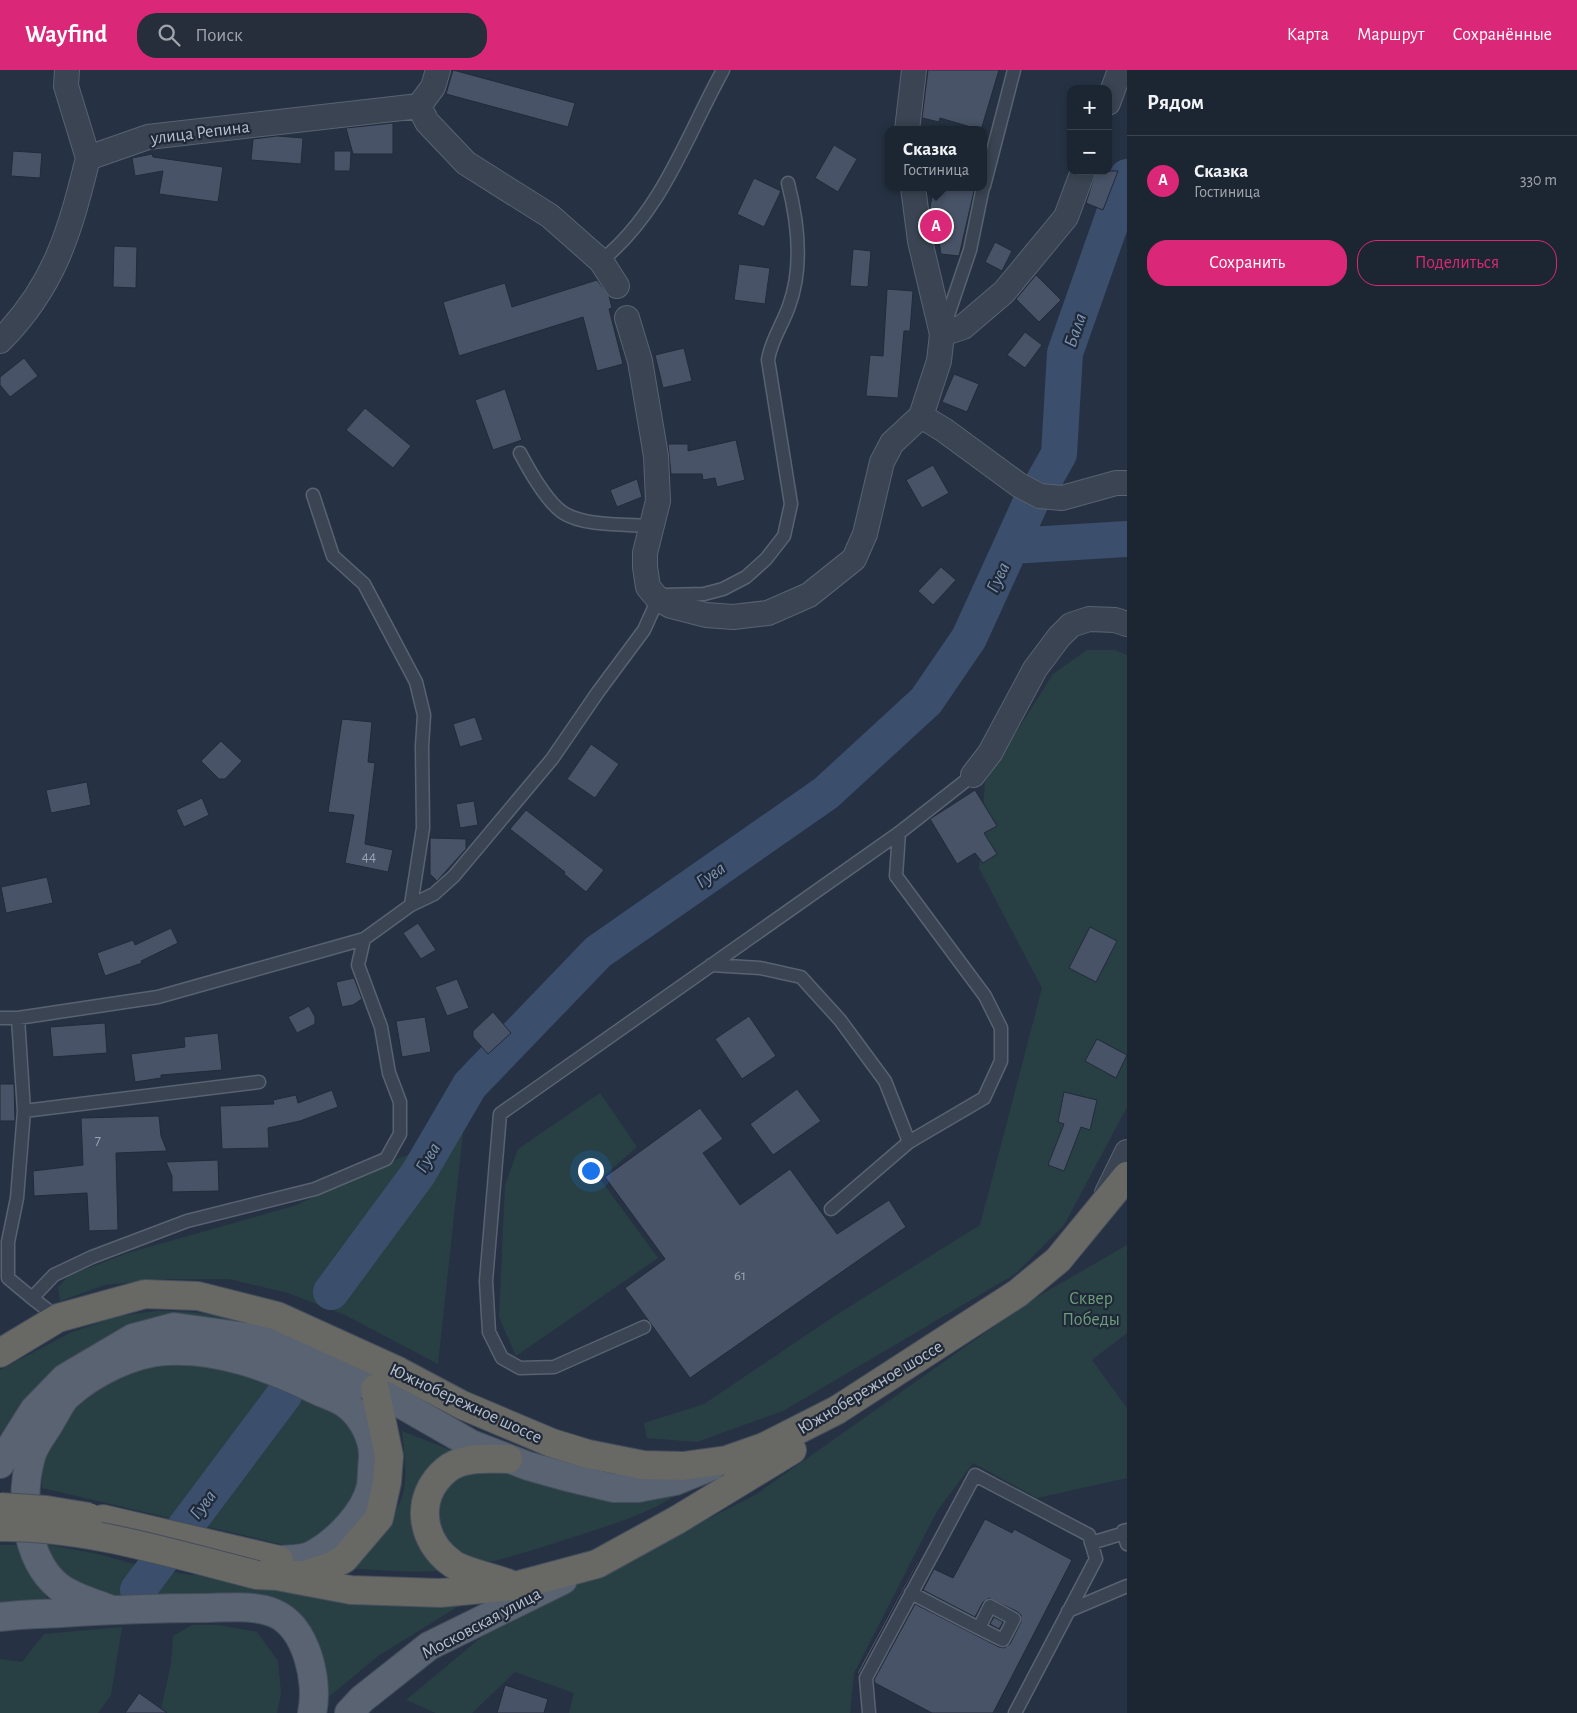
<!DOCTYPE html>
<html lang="ru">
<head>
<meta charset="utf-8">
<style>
	:root { --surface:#1c2632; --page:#252e3a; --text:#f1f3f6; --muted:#a0a5ac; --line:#3a434d; --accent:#db2777 }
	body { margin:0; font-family:"Alegreya Sans",sans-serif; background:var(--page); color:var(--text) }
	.controls { position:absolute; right:15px; top:15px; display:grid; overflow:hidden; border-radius:10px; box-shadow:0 2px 8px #0003 }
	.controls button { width:45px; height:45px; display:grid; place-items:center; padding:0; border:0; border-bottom:1px solid var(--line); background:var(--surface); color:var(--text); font:25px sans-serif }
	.you { position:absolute; left:590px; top:1100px; width:18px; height:18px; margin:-12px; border:4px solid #fff; border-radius:50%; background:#1a73e8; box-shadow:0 0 0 8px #1a73e833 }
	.badge { display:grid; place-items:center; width:32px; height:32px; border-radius:50%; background:var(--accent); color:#fff; font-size:16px; font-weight:700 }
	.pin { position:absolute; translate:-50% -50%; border:2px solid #fff; box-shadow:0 1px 5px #0006 }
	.popup { position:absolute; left:885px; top:56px; width:102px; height:65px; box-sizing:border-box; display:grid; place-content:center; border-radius:10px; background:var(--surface); filter:drop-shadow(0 1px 4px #0005); font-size:16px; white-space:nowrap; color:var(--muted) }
	.popup b { font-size:19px; color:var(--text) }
	.popup::after { content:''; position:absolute; left:50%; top:100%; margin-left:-10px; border:10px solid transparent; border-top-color:var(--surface) }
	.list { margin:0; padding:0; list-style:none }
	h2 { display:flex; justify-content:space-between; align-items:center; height:65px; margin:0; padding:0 20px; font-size:21px }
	h2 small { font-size:16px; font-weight:400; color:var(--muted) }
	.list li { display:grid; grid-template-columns:32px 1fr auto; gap:15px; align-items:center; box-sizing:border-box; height:90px; padding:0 20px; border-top:1px solid var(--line) }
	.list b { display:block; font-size:19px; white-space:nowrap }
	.list p { margin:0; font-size:16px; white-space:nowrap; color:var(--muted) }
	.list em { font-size:16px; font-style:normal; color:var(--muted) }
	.actions { display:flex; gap:10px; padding:15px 20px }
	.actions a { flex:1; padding:11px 0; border:1px solid var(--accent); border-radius:20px; text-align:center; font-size:18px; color:var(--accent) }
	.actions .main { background:var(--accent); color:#fff }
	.icon { flex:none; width:28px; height:28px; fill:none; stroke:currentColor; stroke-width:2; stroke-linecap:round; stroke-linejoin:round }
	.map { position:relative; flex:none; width:1127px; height:1643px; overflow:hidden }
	header { display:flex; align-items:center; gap:30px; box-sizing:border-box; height:70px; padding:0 25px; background:var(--accent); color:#fff }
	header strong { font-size:24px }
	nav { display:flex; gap:28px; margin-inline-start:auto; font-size:18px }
	.search { width:350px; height:45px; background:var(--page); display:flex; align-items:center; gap:12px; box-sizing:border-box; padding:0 18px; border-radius:20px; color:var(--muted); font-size:19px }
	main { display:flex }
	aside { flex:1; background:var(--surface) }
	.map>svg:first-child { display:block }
	.green { fill:#284044 }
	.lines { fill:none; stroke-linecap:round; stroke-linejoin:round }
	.river { stroke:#3b4e6c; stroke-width:36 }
	.building { fill:#485367; stroke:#212b3a }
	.service-casing { stroke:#596270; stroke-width:15 }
	.minor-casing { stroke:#596270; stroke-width:26 }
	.primary-casing { stroke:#444d5c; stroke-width:30 }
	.trunk-casing { stroke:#454f5d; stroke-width:30 }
	.service { stroke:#3a4452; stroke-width:12 }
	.minor { stroke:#3a4452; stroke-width:24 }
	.primary { stroke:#596372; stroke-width:28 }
	.trunk { stroke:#686864; stroke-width:28 }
	.trunk-bridge-casing { stroke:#454f5d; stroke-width:30; stroke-linecap:butt }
	.trunk-bridge { stroke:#686864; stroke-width:28 }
	.labels { text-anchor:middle; stroke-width:4.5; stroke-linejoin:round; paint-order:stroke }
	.number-label { font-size:15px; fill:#9ca4b3 }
	.street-label { font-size:18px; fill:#b8bfcc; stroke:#1f2938 }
	.park-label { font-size:18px; fill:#6e9d7b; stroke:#1f2938 }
	.water-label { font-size:19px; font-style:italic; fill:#7e94b3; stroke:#1f2938 }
</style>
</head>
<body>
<header>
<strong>Wayfind</strong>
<div class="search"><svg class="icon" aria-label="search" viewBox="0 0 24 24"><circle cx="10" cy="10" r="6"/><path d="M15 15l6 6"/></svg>Поиск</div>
<nav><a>Карта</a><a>Маршрут</a><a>Сохранённые</a></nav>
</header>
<main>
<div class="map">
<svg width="1127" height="1643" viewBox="0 0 1127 1643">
	<rect width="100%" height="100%" fill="#263243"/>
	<!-- green -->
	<path class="green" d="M 1087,580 L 1115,580 L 1127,585 L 1127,1037 L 1064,1155 L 1015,1204 L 783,1341 L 697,1372 L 647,1368 L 644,1353 L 704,1334 L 833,1247 L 980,1155 L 1042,918 L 979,798 L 985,712 L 1053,604 Z
		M 600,1023 L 637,1077 L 600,1109 L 658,1188 L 516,1286 L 499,1247 L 505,1115 L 518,1079 Z
		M 466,1035 L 438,1294 L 345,1245 L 288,1223 L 229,1209 L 162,1209 L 105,1215 L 60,1231 L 58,1217 L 70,1205 L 128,1183 L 297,1135 L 365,1101 L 416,1082 Z
		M 1127,1175 L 1127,1263 L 1092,1290 L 1127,1338 L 1127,1408 L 1037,1428 L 973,1393 L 937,1441 L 854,1603 L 850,1643 L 569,1643 L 574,1623 L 515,1602 L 472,1643 L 436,1643 L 406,1630 L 490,1560 L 755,1425 L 1032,1230 Z
		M 157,1241 C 217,1241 250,1250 306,1272 L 241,1263 L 17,1343 L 0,1365 L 0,1300 L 70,1263 L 119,1246 Z
		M 184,1289 L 237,1296 L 350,1350 L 365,1379 L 355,1434 L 321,1470 L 294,1477 L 42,1418 L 43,1385 L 50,1361 L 100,1311 L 137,1295 Z
		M 402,1361 L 473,1389 L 679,1423 C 650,1443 614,1454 580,1465 C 536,1479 493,1494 447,1500 C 415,1504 381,1500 348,1498 C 367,1476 394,1453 403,1424 C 408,1405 404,1380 402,1361 Z
		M 44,1474 L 98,1484 L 144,1497 L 191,1505 L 257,1505 L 325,1530 L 396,1535 L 467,1531 L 378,1586 L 325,1630 L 307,1560 L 164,1526 L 106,1525 L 80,1514 L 54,1496 Z
		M 0,1475 L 20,1475 L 32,1505 L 51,1534 L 0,1535 Z
		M 192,1555 L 218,1555 L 257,1562 L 278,1591 L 281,1623 L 277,1643 L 160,1643 L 171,1594 L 173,1566 Z
		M 122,1557 L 111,1625 L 98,1643 L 0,1643 L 0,1589 L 22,1592 L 44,1564 Z"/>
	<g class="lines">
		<!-- river -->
		<path class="river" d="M 1041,416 L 1059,384 L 1065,283 L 1127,107
			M 1011,476 L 1030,434
			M 331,1222 L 418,1104 L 470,1015 L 598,882 L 826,723 L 926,631 L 969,568 L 1011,476 L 1127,469
			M 138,1520 L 284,1325"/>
	</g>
	<!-- building -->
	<path class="building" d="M 453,0 L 575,33 L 568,57 L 446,24 Z
		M 928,0 L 999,0 L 981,60 L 940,48 L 939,52 L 922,48 Z
		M 393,53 L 393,84 L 353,84 L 346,58 Z
		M 277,66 L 303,68 L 301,94 L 251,90 L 253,69 Z
		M 834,75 L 857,89 L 838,122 L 815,108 Z
		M 13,81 L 42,83 L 40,108 L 11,106 Z
		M 334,81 L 351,81 L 350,101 L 334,101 Z
		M 152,84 L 153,87 L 223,97 L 218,132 L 159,124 L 163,101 L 135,106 L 132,88 Z
		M 1096,101 L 1118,101 L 1103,140 L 1086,133 Z
		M 754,108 L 781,121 L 764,157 L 737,144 Z
		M 934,117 L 975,117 L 959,186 L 941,184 L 936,155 L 931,153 L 930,137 Z
		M 995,172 L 1012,181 L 1002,201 L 985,192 Z
		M 114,176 L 137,177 L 136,218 L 113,217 Z
		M 853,179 L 871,181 L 868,217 L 850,216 Z
		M 739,194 L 770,198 L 765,234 L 734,230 Z
		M 1036,205 L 1061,230 L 1039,252 L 1016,229 Z
		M 597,210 L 609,226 L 612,238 L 609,239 L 623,294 L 597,301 L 583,247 L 459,286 L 443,232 L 505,213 L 512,237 Z
		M 887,219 L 913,221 L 910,261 L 904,261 L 898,328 L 866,326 L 870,285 L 883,286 Z
		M 1025,262 L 1042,275 L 1025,298 L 1007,285 Z
		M 684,278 L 692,311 L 663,318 L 655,285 Z
		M 24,288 L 38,306 L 10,327 L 0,315 L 0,307 Z
		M 954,304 L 979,314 L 967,342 L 942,332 Z
		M 505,319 L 522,370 L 493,380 L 475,330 Z
		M 365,338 L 411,376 L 393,398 L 346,360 Z
		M 736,370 L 745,410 L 717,417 L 715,408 L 703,410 L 702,404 L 671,404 L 668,374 L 688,374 L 688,381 Z
		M 933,395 L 949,423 L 922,438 L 906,410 Z
		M 637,409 L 642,427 L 617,437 L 610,420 Z
		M 941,497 L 956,510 L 933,535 L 918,521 Z
		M 475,647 L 483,670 L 460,677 L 453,654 Z
		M 342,649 L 372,652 L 368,692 L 375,693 L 365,774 L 393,780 L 388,802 L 345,793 L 354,745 L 328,742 Z
		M 221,671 L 242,691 L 225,709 L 219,709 L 201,691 Z
		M 591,674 L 619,694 L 595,728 L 567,709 Z
		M 87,712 L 91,735 L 51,743 L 46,720 Z
		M 975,720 L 997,756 L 984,763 L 997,784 L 983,793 L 975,783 L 957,794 L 930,749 Z
		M 202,728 L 209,745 L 184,757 L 176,740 Z
		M 474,731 L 478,755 L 460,758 L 456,734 Z
		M 526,740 L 604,800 L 586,822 L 564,804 L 565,802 L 510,759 Z
		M 430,768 L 466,769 L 466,779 L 437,811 L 430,804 Z
		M 47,807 L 53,833 L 6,843 L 1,817 Z
		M 418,853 L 436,880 L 421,889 L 403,863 Z
		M 1090,857 L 1117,871 L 1096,912 L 1069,898 Z
		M 171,858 L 178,873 L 141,891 L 142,893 L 105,906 L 97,883 L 133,870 L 135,875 Z
		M 354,908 L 362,929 L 353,935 L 342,937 L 336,912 Z
		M 457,909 L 469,938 L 447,946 L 435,917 Z
		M 309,936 L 315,947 L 315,954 L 297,963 L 288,947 Z
		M 493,942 L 511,963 L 488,984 L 473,967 L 473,961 Z
		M 749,946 L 776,986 L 742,1009 L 715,969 Z
		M 425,947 L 431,982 L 402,987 L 396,951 Z
		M 105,953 L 107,983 L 53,987 L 50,957 Z
		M 218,963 L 222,1000 L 161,1005 L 161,1008 L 135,1012 L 131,984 L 185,977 L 184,967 Z
		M 1097,969 L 1127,985 L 1116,1008 L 1085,991 Z
		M 0,1014 L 14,1014 L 15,1051 L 0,1051 Z
		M 797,1019 L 821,1051 L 773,1085 L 750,1054 Z
		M 332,1020 L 338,1037 L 300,1051 L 268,1058 L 269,1078 L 222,1079 L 220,1036 L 274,1034 L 273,1030 L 296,1025 L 298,1033 Z
		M 1064,1022 L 1097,1030 L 1090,1060 L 1081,1057 L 1064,1101 L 1048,1095 L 1064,1054 L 1058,1052 Z
		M 700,1038 L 723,1069 L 703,1083 L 740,1135 L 790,1099 L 837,1164 L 889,1130 L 906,1157 L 690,1308 L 625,1218 L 665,1189 L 605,1107 Z
		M 159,1046 L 161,1066 L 167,1081 L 116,1083 L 118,1160 L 89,1161 L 87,1123 L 34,1126 L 33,1101 L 83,1095 L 81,1048 Z
		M 218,1090 L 219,1121 L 172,1122 L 172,1106 L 166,1092 Z
		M 985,1449 L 1012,1463 L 1014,1459 L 1072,1490 L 993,1643 L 932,1643 L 875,1613 L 874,1610 L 915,1534 L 999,1577 L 1004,1578 L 1010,1574 L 1021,1552 L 1021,1545 L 1018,1542 L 989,1528 L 983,1532 L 975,1547 L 923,1520 L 934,1499 L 953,1508 Z
		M 918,1490 L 919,1491 L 859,1604 L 857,1603 Z
		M 994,1547 L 1003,1552 L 999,1559 L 990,1554 Z
		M 505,1615 L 548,1629 L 544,1643 L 497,1643 Z
		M 139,1623 L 167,1643 L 125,1643 Z"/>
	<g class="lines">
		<!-- service casing -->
		<g class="service-casing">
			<path id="service" d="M 984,116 L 1014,0
				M 601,191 C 662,142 686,67 723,0
				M 944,257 L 970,180 L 983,117
				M 520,383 C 529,400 547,431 562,442 C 584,457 627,454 653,456
				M 313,425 L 333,486 L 364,514 L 416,612 L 424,645 L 422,676 L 423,758 L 411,835
				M 899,763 L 896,806 L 985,926 L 1001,958 L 1001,991 L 984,1028 L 909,1072
				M 711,895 L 760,898 L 801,907 L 840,950 L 885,1011 L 909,1072 L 831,1139
				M 0,948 L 18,948 L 158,927 L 364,869 L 411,835 L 434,824 L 454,806 L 552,689 L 598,622 L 644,560 L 658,529 L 664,525 L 704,524 L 723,519 L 746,507 L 766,489 L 784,466 L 791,434 L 768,290 C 771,270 782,256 789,236 C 803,198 798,152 788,113
				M 18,948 L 24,1041 L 17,1128 L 8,1172 L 8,1208 L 32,1228
				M 24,1041 L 259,1012
				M 58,1248 L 32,1228 L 54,1205 L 92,1187 L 187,1151 L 315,1119 L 386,1089 L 400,1064 L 400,1032 L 389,1003 L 381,957 L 358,895 L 364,869
				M 644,1257 L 554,1297 L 520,1298 L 502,1288 L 489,1262 L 486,1211 L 500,1044 L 899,763 L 973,705
				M 1127,1460 L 1123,1461 L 1127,1474
				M 1091,1473 L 1118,1465
				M 911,1523 C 942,1539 972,1555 1003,1570 L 1014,1549 L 990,1536 L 979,1558
				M 1068,1541 L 1127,1516
				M 869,1643 L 866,1608 L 975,1405 L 1089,1465 L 1096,1489 L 1015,1643"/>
		</g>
		<!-- minor casing -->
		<g class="minor-casing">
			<path id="minor" d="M 67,0 L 66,16 L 88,88
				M 1108,33 L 1120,0
				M 419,36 L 427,52 L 466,93 L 550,146 L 601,191 L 617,216
				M 907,60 L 914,0
				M 88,88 L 148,67 L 419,36 L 433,17 L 438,0
				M 627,248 L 640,291 L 656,386 L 658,431 L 645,483 L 645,497 L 648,517 L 658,529 L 671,536 L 706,545 L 733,547 L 768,543 L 809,525 L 854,489 L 865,464 L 882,392 L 892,373 L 921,346 L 939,291 L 942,264 L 920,171 L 913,117
				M 942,264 L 963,257 L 1004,222 L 1066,147 L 1083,101
				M 0,271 C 55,216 70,161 88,88
				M 921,346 L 944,360 L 1019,415 L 1040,426 L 1062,428 L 1116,413 L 1127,413
				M 973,705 L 990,683 L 1035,599 L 1059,567 L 1071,555 L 1089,549 L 1115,550 L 1127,554
				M 1107,1123 L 1127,1082"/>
		</g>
		<!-- primary casing -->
		<g class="primary-casing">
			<path id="primary" d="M 0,1394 L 34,1340 L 65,1308 L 133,1268 L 174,1257 L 260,1269 L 321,1293 L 375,1319 L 471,1374 L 528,1396 L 571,1408 L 613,1418 L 638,1418 L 675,1411 L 712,1396
				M 112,1540 C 95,1533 73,1528 58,1516 C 24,1488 20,1426 31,1387 C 34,1374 46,1361 52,1349 C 57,1342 61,1331 67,1326 C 92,1303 132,1283 166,1281 C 218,1278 268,1297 314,1319 C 324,1324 337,1328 346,1334 C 362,1346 374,1368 373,1388 C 372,1397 372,1407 371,1416 C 365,1443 337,1471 314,1484 C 304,1490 291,1489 279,1490
				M 0,1547 C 20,1544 41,1544 61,1543 C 108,1540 155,1538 202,1538 C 224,1538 253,1534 274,1543 C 307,1557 319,1612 312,1643
				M 349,1643 L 362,1629 L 429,1576 L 563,1510"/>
		</g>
		<!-- trunk casing -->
		<g class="trunk-casing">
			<path id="trunk" d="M 0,1283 L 58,1248 L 145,1224 L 198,1226 L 277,1246 L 398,1301 L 462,1335 L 552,1373 L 588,1384 L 643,1395 L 683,1396 L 727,1390 L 764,1377 L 837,1340 L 1018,1223 L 1058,1190 L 1127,1106
				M 103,1449 L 279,1490
				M 257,1505 L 277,1506 L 351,1520 L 440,1523 L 515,1516 L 597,1494 L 677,1450 L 792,1380
				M 293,1505 L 304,1505 L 329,1497 L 344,1489 L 379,1448 L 387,1412 L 389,1386 L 375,1319
				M 507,1513 C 493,1508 463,1501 453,1494 C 420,1471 414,1427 446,1400 C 462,1386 489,1389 508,1389"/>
		</g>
		<!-- service -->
		<use href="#service" class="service"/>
		<!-- minor -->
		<use href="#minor" class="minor"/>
		<!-- primary -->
		<use href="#primary" class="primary"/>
		<!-- trunk -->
		<use href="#trunk" class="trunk"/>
		<!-- trunk-bridge casing -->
		<g class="trunk-bridge-casing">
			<path id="trunk-bridge" d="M 0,1437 L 46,1440 L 89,1447
				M 0,1457 C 87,1456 173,1484 257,1505"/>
		</g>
		<!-- trunk-bridge -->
		<use href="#trunk-bridge" class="trunk-bridge"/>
	</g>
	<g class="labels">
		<!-- number labels -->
		<g class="number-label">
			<text x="369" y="791">44</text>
			<text x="98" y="1075">7</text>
			<text x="740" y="1210">61</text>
		</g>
		<!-- street labels -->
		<g class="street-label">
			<text transform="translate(200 62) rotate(-7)" y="6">улица Репина</text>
			<text transform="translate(870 1317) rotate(-31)" y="6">Южнобережное шоссе</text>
			<text transform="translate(466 1333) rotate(25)" y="6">Южнобережное шоссе</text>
			<text transform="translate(481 1553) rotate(-28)" y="6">Московская улица</text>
		</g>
		<!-- park labels -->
		<g class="park-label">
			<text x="1091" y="1234">Сквер<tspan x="1091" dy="21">Победы</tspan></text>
		</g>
		<!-- water labels -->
		<g class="water-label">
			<text transform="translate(1074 260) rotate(-71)" y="7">Бала</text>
			<text transform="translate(997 507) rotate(-65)" y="7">Гува</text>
			<text transform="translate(710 804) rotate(-35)" y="7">Гува</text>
			<text transform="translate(427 1087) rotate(-59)" y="7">Гува</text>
			<text transform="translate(202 1434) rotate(-53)" y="7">Гува</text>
		</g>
	</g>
</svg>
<div class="controls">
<button>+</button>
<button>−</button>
</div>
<div class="you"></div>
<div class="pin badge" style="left:936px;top:156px">A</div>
<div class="popup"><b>Сказка</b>Гостиница</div>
</div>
<aside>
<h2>Рядом<small></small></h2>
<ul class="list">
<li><span class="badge">A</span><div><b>Сказка</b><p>Гостиница</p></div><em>330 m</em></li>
</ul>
<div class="actions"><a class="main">Сохранить</a><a>Поделиться</a></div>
</aside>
</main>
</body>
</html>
